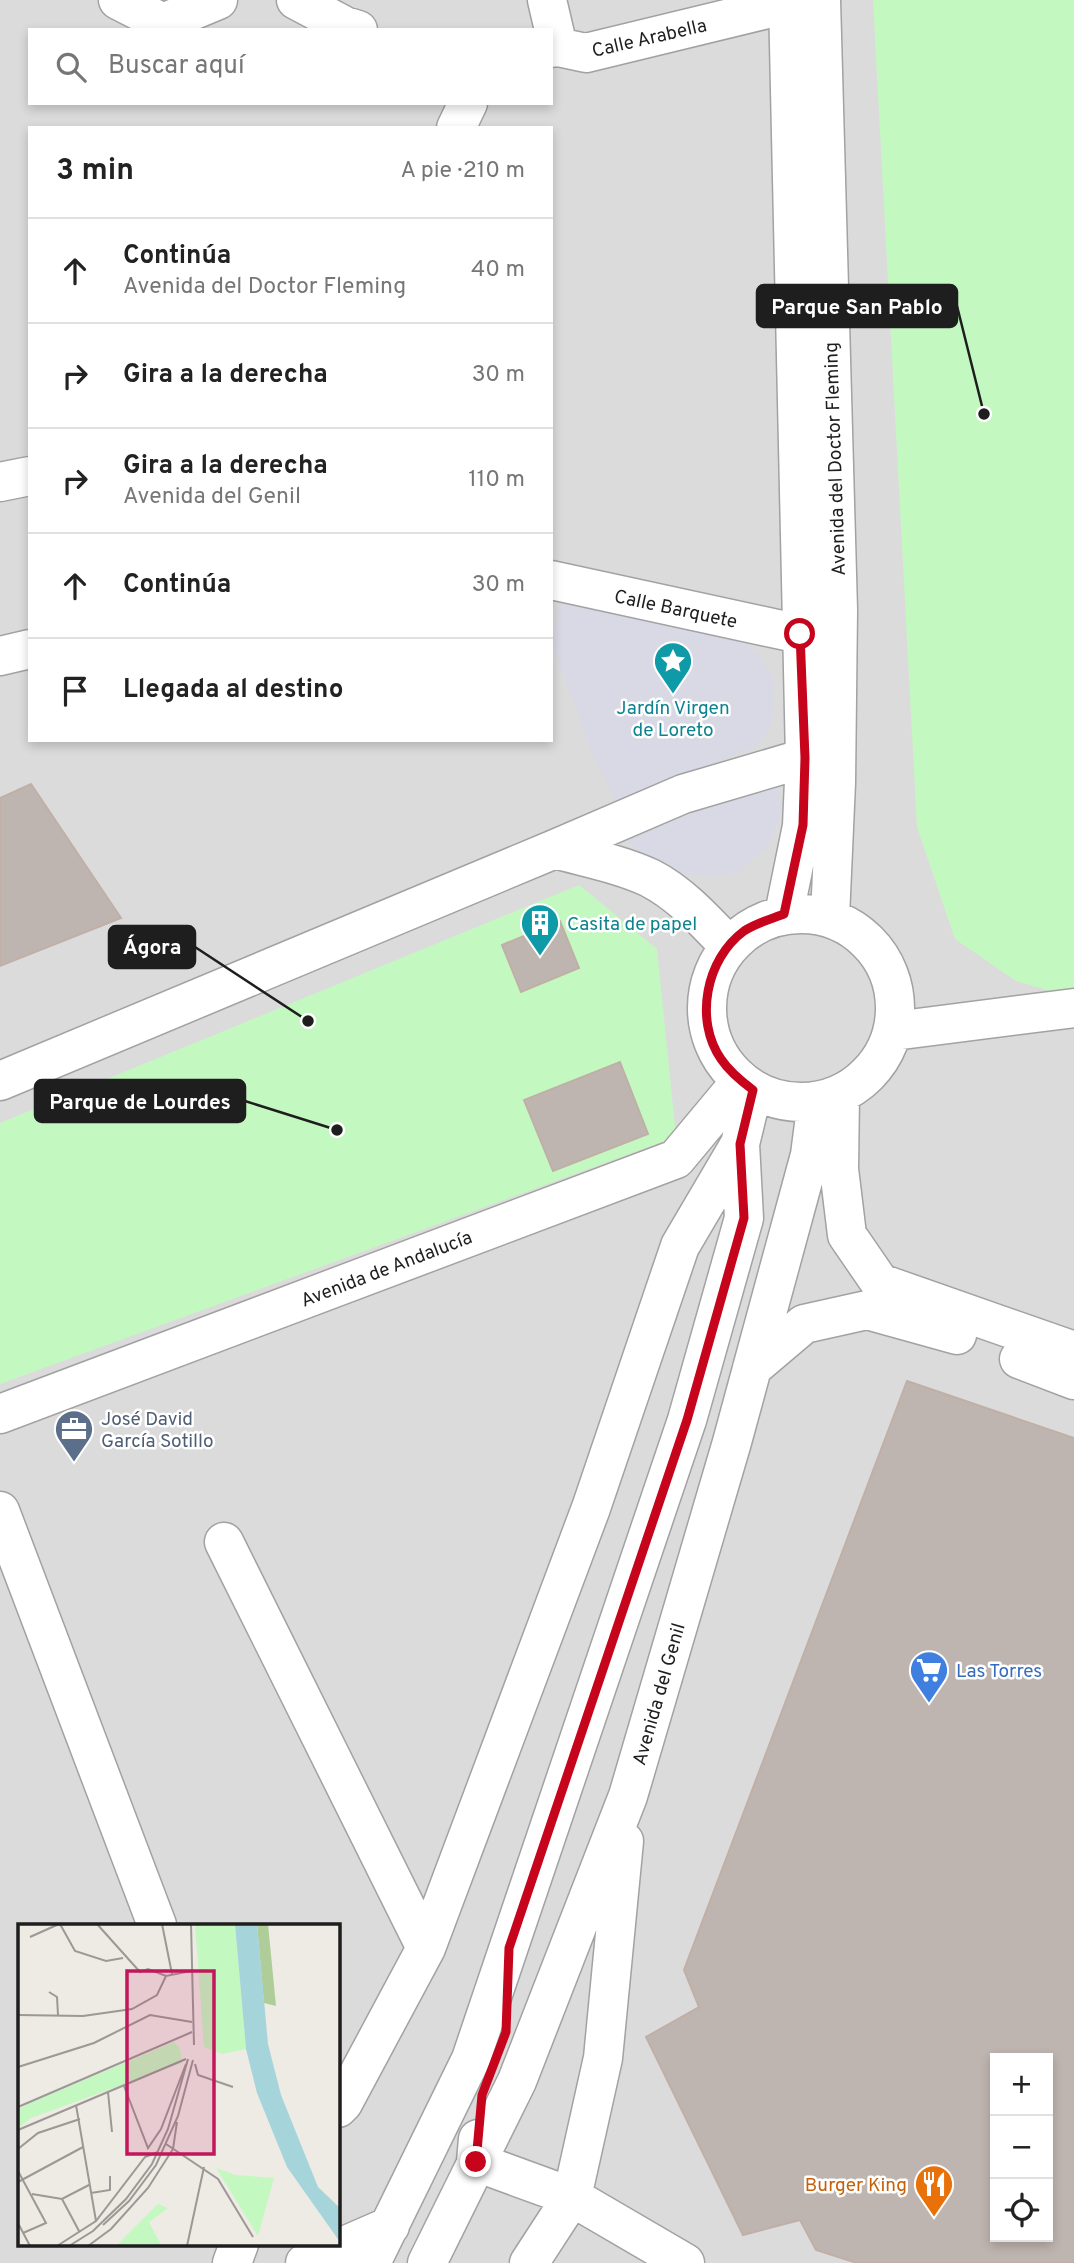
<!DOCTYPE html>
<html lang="es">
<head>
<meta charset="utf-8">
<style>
	:root { --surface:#fff; --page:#f2f2f2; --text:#222; --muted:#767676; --line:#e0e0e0 }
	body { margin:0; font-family:Overpass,sans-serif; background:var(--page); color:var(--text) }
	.controls { position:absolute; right:21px; bottom:21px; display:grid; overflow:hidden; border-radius:0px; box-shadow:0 4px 10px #0003 }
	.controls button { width:63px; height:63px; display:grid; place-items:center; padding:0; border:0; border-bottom:2px solid var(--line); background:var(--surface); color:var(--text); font:35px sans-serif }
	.stop { position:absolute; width:21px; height:21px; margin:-16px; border:5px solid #c6051c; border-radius:50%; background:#fff }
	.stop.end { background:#c6051c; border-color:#fff; box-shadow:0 2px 7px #0008 }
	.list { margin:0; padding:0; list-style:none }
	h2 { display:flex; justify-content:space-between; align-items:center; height:91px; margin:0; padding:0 28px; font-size:30px }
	h2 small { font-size:23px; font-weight:400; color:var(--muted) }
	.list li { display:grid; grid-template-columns:46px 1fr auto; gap:21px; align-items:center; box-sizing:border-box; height:105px; padding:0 28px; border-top:2px solid var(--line) }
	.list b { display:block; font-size:26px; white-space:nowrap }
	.list p { margin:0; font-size:23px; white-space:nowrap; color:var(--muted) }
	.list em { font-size:23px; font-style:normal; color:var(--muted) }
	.icon { flex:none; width:38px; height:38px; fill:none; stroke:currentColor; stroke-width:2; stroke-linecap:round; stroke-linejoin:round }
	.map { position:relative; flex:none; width:1074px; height:2263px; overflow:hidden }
	.search { position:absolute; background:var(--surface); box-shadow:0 4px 10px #0003; left:28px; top:28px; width:525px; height:77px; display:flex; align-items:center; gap:18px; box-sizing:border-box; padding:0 24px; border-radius:0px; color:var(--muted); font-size:26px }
	.panel { position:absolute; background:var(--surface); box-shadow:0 4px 10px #0003; left:28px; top:126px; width:525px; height:616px; border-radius:0px }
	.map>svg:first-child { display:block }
	.residential { fill:#dcdbdb; fill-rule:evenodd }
	.park { fill:#c4f8c1 }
	.plaza { fill:#d8d9e4 }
	.building { fill:#bfb5b0; stroke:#c0afa7; stroke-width:2; fill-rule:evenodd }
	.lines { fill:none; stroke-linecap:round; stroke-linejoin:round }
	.minor-casing { stroke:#a2a2a2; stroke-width:41 }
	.minor { stroke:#fff; stroke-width:38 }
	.route { stroke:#c6051c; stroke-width:9 }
	.labels { text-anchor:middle; stroke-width:5; stroke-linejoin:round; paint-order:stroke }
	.street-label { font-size:19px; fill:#1e1e1e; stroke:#fff }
	.culture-label { font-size:19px; fill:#0d838f; stroke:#fff }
	.service-label { font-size:19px; fill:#4e5e75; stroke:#fff; text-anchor:start }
	.shop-label { font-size:19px; fill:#366cbe; stroke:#fff; text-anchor:start }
	.food-label { font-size:19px; fill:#c56008; stroke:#fff; text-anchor:end }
	.inset-road { fill:none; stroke:#9b9895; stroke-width:2 }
	.view { fill:#c2185b; fill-opacity:0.15; stroke:#c2185b; stroke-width:3.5 }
	.inset-edge { fill:none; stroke:#1e1e1e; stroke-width:3.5 }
	.leader { fill:none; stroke:#1e1e1e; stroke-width:2.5 }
	.callout-dot { fill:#1e1e1e; stroke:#fff; stroke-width:2.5 }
	.callout { fill:#1e1e1e; stroke:#1e1e1e; stroke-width:2.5 }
	.callout-label { font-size:21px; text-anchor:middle; font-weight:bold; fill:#fff }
</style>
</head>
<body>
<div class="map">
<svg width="1074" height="2263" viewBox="0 0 1074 2263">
	<rect width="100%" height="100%" fill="#eeeae4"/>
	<!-- residential -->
	<path class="residential" d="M 0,0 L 1074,0 L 1074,2263 L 0,2263 ZM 30,30 L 551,30 L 551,103 L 30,103 ZM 30,128 L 551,128 L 551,740 L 30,740 ZM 19,1925 L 338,1925 L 338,2244 L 19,2244 ZM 995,2058 L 1048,2058 L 1048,2237 L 995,2237 Z"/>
	<!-- park -->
	<path class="park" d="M 873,0 L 1074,0 L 1074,998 L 1016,981 L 955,939 L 917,827 Z
		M 579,885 L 657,949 L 676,1137 L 0,1384 L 0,1123 Z"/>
	<!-- plaza -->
	<path class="plaza" d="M 561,594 L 718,633 L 742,642 L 758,655 L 774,679 L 774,710 L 770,728 L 757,746 L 617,803 L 592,754 L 552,644 Z
		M 777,779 L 782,811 L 780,817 L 767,848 L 739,871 L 704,877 L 673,871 L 642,854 L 618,835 Z"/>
	<!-- building -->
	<path class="building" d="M 31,784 L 121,918 L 0,966 L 0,798 Z
		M 560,921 L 579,968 L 521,992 L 502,945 Z
		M 620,1062 L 648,1134 L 553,1171 L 524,1100 Z
		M 907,1381 L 1074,1438 L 1074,2263 L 857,2263 L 816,2250 L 800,2220 L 743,2235 L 646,2037 L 699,2007 L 684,1970 ZM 995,2058 L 1048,2058 L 1048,2237 L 995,2237 Z"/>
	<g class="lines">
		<!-- minor casing -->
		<g class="minor-casing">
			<path id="minor" d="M 118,0 L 163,23 L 218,0
				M 296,0 L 345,26 L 358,30
				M 547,0 L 558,47
				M 821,0 L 838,610 L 836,783 L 830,917
				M 551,48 L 558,47 L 586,53 L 788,4
				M 456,128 L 468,103
				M 0,482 L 30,476
				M 551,580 L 800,634
				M 0,656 L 30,649
				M 555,849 C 587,858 620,864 650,878 C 681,894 705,921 729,946
				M707 1008a94 94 0 1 1 188 0a94 94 0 1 1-188 0Z
				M 784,914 L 802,826 L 805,758 L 788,0
				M 894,1031 L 1074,1008
				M 0,1081 L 555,849 L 683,794 L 805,758
				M 840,1095 L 839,1169 L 847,1235 L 880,1283 L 1074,1351
				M 1019,1359 L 1074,1380
				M 752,1368 L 804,1324 L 867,1310 L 957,1335
				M 0,1414 L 676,1159 L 741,1081
				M 0,1511 L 157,1925
				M 224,1542 L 426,1948
				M 338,2108 L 343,2103 L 426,1948 L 591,1508 L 680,1246 L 740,1144
				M 478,2139 L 476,2162 L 572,2197 L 685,2263
				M 232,2263 L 239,2244
				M 305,2263 L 390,2226
				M 371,2263 L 471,2059 L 687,1420 L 744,1218 L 740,1144 L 753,1090
				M 427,2263 L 517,2081 L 628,1796 L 732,1442 L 810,1155 L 817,1101
				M 529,2263 L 572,2197 L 603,2058 L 624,1841"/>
		</g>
		<!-- minor -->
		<use href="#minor" class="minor"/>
	</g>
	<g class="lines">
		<!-- route -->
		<path class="route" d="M 476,2162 L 482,2095 L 506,2032 L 509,1948 L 687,1420 L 744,1218 L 740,1144 L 753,1090 C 741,1081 729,1071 721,1059 C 694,1020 706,959 744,931 C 756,923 771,919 784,914 L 803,825 L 805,758 L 800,634"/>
	</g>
	<!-- icons -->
	<defs>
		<g id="sight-pin" transform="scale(2.0125)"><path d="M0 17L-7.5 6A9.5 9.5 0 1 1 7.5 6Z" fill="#0f9aa8" stroke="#fff"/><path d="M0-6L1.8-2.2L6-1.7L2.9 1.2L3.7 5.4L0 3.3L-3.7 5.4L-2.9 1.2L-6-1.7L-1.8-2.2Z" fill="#fff"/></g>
		<g id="building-pin" transform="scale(2.0125)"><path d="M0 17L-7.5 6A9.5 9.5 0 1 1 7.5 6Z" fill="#0f9aa8" stroke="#fff"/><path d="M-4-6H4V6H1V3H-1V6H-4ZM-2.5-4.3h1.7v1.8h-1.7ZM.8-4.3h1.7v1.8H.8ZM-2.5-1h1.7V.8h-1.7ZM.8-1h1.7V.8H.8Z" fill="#fff"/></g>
		<g id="office-pin" transform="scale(2.0125)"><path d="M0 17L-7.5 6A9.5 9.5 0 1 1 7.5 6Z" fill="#5c6f8a" stroke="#fff"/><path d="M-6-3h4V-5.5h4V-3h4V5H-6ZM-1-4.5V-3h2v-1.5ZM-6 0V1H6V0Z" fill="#fff"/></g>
		<g id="supermarket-pin" transform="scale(2.0125)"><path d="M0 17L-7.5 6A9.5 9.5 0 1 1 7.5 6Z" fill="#3f7fe0" stroke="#fff"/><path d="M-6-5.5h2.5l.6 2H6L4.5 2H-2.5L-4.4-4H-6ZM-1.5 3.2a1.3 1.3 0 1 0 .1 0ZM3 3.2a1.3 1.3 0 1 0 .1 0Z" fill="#fff"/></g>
		<g id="restaurant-pin" transform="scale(2.0125)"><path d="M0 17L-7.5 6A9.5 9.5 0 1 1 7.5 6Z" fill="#e8710a" stroke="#fff"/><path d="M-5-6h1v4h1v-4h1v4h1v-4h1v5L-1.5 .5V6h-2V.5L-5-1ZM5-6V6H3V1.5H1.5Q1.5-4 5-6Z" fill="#fff"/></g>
	</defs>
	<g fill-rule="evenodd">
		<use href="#sight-pin" x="673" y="661"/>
		<use href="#building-pin" x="540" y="923"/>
		<use href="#office-pin" x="74" y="1429"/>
		<use href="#supermarket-pin" x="929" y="1670"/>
		<use href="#restaurant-pin" x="934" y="2184"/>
	</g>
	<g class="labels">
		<!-- street labels -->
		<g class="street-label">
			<text transform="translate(649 37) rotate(-13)" y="7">Calle Arabella</text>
			<text transform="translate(834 459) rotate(-92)" y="7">Avenida del Doctor Fleming</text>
			<text transform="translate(676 608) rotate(12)" y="7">Calle Barquete</text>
			<text transform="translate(386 1268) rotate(-21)" y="7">Avenida de Andalucía</text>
			<text transform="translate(658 1694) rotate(-74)" y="7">Avenida del Genil</text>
		</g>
		<!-- culture labels -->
		<g class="culture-label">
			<text x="673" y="714">Jardín Virgen<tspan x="673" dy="22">de Loreto</tspan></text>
			<text x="567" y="930" text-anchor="start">Casita de papel</text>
		</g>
		<!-- service labels -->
		<g class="service-label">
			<text x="101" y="1425">José David<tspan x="101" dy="22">García Sotillo</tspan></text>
		</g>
		<!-- shop labels -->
		<g class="shop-label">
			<text x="956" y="1677">Las Torres</text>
		</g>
		<!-- food labels -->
		<g class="food-label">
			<text x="907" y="2191">Burger King</text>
		</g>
	</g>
	<!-- overview -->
	<g transform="translate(18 1924)">
		<rect width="322" height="322" fill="#eeeae4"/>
		<path d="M 239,0 L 250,0 L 258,82 L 246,79 Z" fill="#afcd99"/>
		<path d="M 177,0 L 217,0 L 228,125 L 204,130 L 186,123 ZM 156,118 L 162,124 L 164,139 L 13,194 L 0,204 L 0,186 L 10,180 ZM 198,244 L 218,251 L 256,254 L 240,312 ZM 140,280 L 150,284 L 131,298 L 143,321 L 98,322 Z" fill="#c4f8c1"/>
		<path d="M 217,0 L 239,0 L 250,120 L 263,171 L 300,263 L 322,284 L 322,318 L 269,243 L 239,169 L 228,125 Z" fill="#a5d5db"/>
		<path class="inset-road" d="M 42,0 L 57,27 L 88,37 L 105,34M 79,0 L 122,48 L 130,45 L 148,52 L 173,47M 144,0 L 154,50M 173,0 L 176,121M 12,13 L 41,0M 31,68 L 39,73 L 40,91M 0,91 L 65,92 L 114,85 L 139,71 L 148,52M 177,140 L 180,151 L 215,163M 0,143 L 76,119 L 132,91 L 174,98M 106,162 L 130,224 L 143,205 L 168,140M 90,168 L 94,208M 58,181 L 78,297M 0,183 L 174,108M 0,206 L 168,135M 148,220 L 200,255 L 235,313M 0,225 L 20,209 L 62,195M 0,247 L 28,299 L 5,309M 0,258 L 65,223M 73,269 L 92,266 L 92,252M 14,270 L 44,275 L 71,261M 44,275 L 61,307M 0,299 L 12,322M 85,301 L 111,277 L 138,241 L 160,192 L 175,136M 39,322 L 78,297 L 127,233 L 140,228M 51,322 L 75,307 L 108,275 L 134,240 L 150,205 L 170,135M 70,322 L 93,305 L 130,264 L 155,225 L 159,198M 169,322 L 186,243"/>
		<path class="view" d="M 109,47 L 196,47 L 196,230 L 109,230 Z"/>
		<rect width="322" height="322" class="inset-edge"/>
	</g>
	<!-- callouts -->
	<path class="leader" d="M984 414L957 306M308 1021L195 947M337 1130L245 1101"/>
	<g class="callout-dot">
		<circle cx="984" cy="414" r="7"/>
		<circle cx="308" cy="1021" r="7"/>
		<circle cx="337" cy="1130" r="7"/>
	</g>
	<g class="callout">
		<rect x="757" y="285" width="200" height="42" rx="7"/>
		<rect x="109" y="926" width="86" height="42" rx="7"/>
		<rect x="35" y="1080" width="210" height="42" rx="7"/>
	</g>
	<g class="callout-label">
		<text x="857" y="314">Parque San Pablo</text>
		<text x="152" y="954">Ágora</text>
		<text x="140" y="1109">Parque de Lourdes</text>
	</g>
</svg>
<div class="controls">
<button>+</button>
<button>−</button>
<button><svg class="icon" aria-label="locate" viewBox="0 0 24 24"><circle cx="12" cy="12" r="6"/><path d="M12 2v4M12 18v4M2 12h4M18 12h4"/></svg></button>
</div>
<div class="stop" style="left:800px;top:634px"></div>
<div class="stop end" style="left:476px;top:2162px"></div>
<div class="search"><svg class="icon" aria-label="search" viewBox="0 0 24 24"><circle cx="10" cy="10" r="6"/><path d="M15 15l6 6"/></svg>Buscar aquí</div>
<section class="panel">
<h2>3 min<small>A pie · 210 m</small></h2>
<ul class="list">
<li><svg class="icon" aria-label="ahead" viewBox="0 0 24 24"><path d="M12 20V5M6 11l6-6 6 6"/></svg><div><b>Continúa</b><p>Avenida del Doctor Fleming</p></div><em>40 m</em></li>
<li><svg class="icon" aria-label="right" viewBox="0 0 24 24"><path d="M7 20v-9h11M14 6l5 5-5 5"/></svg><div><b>Gira a la derecha</b></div><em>30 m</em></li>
<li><svg class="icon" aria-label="right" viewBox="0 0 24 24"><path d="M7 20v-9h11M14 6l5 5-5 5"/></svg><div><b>Gira a la derecha</b><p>Avenida del Genil</p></div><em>110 m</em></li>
<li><svg class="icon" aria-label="ahead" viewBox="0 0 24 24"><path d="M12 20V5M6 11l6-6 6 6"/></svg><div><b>Continúa</b></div><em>30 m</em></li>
<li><svg class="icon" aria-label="arrive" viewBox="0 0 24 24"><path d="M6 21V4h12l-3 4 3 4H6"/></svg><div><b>Llegada al destino</b></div></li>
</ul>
</section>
</div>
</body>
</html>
